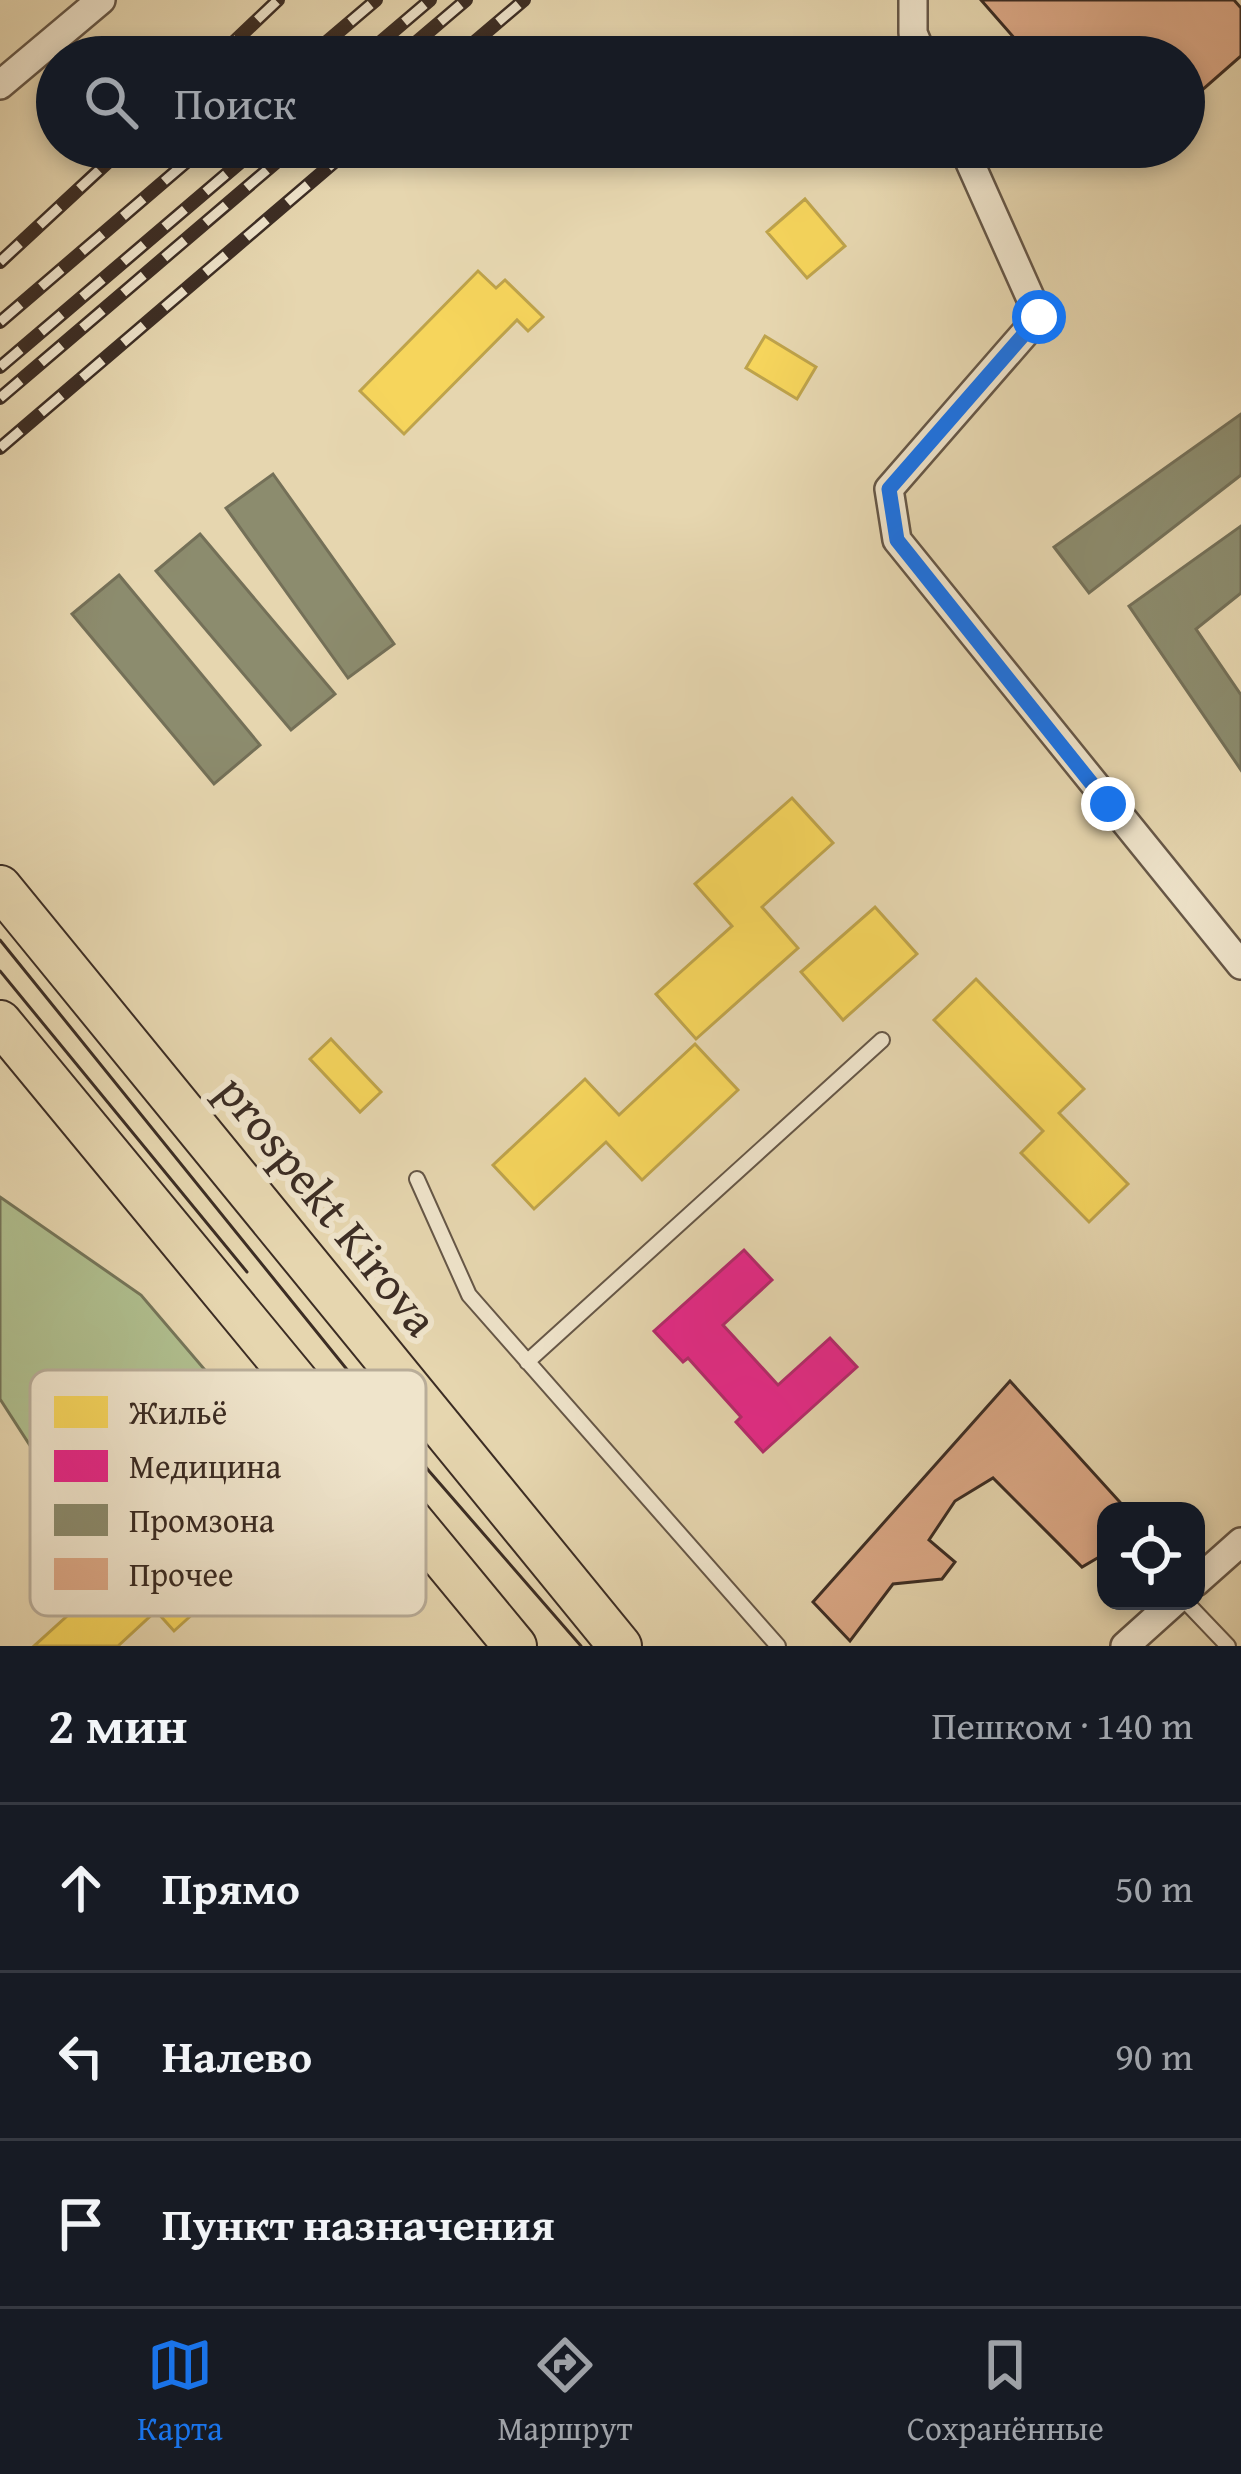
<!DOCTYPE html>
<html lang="ru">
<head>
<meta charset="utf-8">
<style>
	:root { --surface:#171b24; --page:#20242c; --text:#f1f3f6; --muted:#9ea1a6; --line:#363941; --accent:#1a73e8 }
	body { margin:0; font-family:"Gentium Book Plus",serif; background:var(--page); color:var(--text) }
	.controls { position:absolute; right:36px; bottom:36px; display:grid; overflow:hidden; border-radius:24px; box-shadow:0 6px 18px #0003 }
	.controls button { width:108px; height:108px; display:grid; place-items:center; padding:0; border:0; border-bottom:3px solid var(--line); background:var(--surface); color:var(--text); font:60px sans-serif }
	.stop { position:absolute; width:36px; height:36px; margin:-27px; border:9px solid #1a73e8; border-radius:50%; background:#fff }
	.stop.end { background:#1a73e8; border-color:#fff; box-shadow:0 3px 12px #0008 }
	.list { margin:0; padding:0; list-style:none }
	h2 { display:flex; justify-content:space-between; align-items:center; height:156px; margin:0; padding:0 48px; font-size:51px }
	h2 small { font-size:39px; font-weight:400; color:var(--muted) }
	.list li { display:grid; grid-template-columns:78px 1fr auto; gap:36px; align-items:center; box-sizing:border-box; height:168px; padding:0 48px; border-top:3px solid var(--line) }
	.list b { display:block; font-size:45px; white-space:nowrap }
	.list em { font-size:39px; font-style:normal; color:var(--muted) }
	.icon { flex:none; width:66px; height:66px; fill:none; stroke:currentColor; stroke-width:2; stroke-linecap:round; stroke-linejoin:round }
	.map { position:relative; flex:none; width:1241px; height:1646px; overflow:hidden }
	.search { position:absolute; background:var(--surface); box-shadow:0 6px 18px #0003; left:36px; right:36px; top:36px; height:132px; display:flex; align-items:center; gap:30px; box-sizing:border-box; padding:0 42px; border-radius:66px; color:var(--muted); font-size:45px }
	.sheet { height:660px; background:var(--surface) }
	nav { display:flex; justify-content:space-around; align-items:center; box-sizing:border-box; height:168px; border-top:3px solid var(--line); background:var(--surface); font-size:33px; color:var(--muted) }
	nav a { display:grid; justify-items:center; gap:6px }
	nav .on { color:var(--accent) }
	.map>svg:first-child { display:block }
	.green { fill:#b0bf8f; stroke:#76765a; stroke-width:3 }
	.homes { fill:#f6d55c; stroke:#bea34b; stroke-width:3 }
	.health { fill:#e7298a; stroke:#b42a6b; stroke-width:3 }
	.industry { fill:#8c8c6e; stroke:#747058; stroke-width:3 }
	.building { fill:#dca987; stroke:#3c2d24; stroke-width:3 }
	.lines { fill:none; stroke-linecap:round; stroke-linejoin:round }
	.lane-casing { stroke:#665747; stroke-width:18 }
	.street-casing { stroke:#665747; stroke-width:32 }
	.primary-casing { stroke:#3c2d24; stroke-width:46 }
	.lane { stroke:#efe4cb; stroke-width:14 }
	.street { stroke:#efe4cb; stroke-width:27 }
	.primary { stroke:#e6d6af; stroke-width:42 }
	.tram { stroke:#3c2d24; stroke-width:3 }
	.rail-casing { stroke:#3c2d24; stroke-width:14 }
	.rail { stroke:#efe4cb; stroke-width:9; stroke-dasharray:27; stroke-linecap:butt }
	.route { stroke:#1a73e8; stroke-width:15 }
	.labels { text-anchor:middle; stroke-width:12; stroke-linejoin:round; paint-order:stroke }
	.street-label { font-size:48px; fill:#3c2d24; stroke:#efe4cb }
	.key { fill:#efe4cb; stroke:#b9ad99; stroke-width:3 }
	.key-label { font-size:33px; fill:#3c2d24 }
</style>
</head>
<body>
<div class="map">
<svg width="1241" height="1646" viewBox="0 0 1241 1646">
	<rect width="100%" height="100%" fill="#e6d6af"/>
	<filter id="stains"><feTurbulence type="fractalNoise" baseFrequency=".00167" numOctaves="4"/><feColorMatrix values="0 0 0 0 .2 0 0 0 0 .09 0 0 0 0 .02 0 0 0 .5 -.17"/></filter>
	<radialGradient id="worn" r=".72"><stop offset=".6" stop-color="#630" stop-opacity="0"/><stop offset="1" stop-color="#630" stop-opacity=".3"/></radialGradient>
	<!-- green -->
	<path class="green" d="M 0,1197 L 141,1295 L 263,1438 L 102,1557 L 0,1399 Z"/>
	<!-- homes -->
	<path class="homes" d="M 805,199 L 845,246 L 807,278 L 767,232 Z
		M 478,271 L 496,288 L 505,280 L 543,317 L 528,331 L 517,320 L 404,434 L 360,391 Z
		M 765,336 L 816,367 L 797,399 L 746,368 Z
		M 792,798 L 833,843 L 762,907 L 798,948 L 696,1039 L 656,994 L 732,926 L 695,884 Z
		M 875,907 L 917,954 L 843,1020 L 801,972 Z
		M 976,979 L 1084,1089 L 1059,1113 L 1128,1184 L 1089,1222 L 1021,1153 L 1043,1131 L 934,1020 Z
		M 331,1039 L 381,1092 L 360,1112 L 310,1059 Z
		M 695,1044 L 738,1090 L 642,1180 L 606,1142 L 534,1209 L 493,1165 L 585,1079 L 619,1115 Z
		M 213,1523 L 249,1563 L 174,1631 L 156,1611 L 118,1646 L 34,1646 L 120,1568 L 140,1590 Z"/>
	<!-- health -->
	<path class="health" d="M 744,1250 L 772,1280 L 723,1325 L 778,1385 L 830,1338 L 857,1367 L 763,1452 L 736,1422 L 741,1417 L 688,1358 L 683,1362 L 654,1331 Z"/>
	<!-- industry -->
	<path class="industry" d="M 1241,414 L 1241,475 L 1089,593 L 1054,547 Z
		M 273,474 L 394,644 L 348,678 L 226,508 Z
		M 1241,526 L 1241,593 L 1196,629 L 1241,695 L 1241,770 L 1129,606 Z
		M 200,534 L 335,694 L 291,730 L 156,571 Z
		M 119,575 L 260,745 L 214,784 L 72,614 Z"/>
	<!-- building -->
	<path class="building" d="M 981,0 L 1234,0 L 1241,8 L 1241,56 L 1184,106 L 1184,57 L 1031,57 Z
		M 1010,1381 L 1128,1511 L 1106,1511 L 1106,1553 L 1082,1567 L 993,1478 L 955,1501 L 929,1540 L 955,1562 L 942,1579 L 893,1584 L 850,1641 L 813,1602 Z"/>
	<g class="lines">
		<!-- lane casing -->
		<g class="lane-casing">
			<path id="lane" d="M 417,1179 L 469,1295 L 778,1646
				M 527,1362 L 882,1040
				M 1185,1601 L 1228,1646"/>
		</g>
		<!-- street casing -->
		<g class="street-casing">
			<path id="street" d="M 913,0 L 913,33 L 923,57
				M 0,85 L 101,0
				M 963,147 L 1039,317 L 889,489 L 897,540 L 1241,965
				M 1196,1582 L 1241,1542
				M 1125,1646 L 1175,1601"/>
		</g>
		<!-- primary casing -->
		<g class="primary-casing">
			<path id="primary" d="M 0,887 L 620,1646
				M 0,1022 L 515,1646"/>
		</g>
		<!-- lane -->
		<use href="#lane" class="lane"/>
		<!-- street -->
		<use href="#street" class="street"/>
		<!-- primary -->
		<use href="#primary" class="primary"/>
		<!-- tram -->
		<path class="tram" d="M 0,940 L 429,1471 L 581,1646
			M 0,971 L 247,1272"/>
		<!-- rail casing -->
		<g class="rail-casing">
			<path id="rail" d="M 218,57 L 278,0
				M 309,57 L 376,0
				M 363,57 L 430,0
				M 399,57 L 466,0
				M 457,57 L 524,0
				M 0,262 L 124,147
				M 0,322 L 204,147
				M 0,367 L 258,147
				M 0,398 L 294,147
				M 0,448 L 352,147"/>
		</g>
		<!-- rail -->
		<use href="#rail" class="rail"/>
	</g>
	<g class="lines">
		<!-- route -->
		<path class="route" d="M 1039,317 L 889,489 L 897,540 L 1108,804"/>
	</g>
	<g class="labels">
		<!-- street labels -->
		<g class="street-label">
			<text transform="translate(328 1205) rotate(51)" y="17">prospekt Kirova</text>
		</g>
	</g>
	<!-- legend -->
	<rect x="30" y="1370" width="396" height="246" rx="18" class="key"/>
	<rect x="54" y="1396" width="54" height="32" fill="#f6d55c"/>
	<rect x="54" y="1450" width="54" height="32" fill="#e7298a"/>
	<rect x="54" y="1504" width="54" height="32" fill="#8c8c6e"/>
	<rect x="54" y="1558" width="54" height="32" fill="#dca987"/>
	<g class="key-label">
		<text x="129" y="1424">Жильё</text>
		<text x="129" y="1478">Медицина</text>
		<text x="129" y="1532">Промзона</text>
		<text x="129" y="1586">Прочее</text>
	</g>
	<rect width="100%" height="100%" filter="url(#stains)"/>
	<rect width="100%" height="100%" fill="url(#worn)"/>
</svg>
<div class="controls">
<button><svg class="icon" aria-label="locate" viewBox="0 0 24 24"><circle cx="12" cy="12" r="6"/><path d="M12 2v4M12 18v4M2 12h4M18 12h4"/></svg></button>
</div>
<div class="stop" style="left:1039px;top:317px"></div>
<div class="stop end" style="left:1108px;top:804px"></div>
<div class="search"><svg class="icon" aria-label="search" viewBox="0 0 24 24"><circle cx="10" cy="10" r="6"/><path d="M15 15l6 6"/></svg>Поиск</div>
</div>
<section class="sheet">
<h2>2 мин<small>Пешком · 140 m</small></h2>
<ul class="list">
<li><svg class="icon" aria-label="ahead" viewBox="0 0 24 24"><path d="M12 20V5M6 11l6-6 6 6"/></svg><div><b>Прямо</b></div><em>50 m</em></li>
<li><svg class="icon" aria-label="left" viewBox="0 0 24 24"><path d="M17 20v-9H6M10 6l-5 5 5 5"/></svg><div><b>Налево</b></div><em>90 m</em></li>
<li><svg class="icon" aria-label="arrive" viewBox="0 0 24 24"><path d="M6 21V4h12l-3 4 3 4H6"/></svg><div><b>Пункт назначения</b></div></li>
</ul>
</section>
<nav>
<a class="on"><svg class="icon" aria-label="map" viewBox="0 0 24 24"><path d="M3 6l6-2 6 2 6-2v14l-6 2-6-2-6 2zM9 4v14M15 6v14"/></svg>Карта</a>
<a><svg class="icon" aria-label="directions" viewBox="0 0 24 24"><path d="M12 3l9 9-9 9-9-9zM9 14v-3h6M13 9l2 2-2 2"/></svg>Маршрут</a>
<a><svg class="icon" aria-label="saved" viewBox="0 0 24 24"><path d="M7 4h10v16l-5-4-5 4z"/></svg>Сохранённые</a>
</nav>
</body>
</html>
